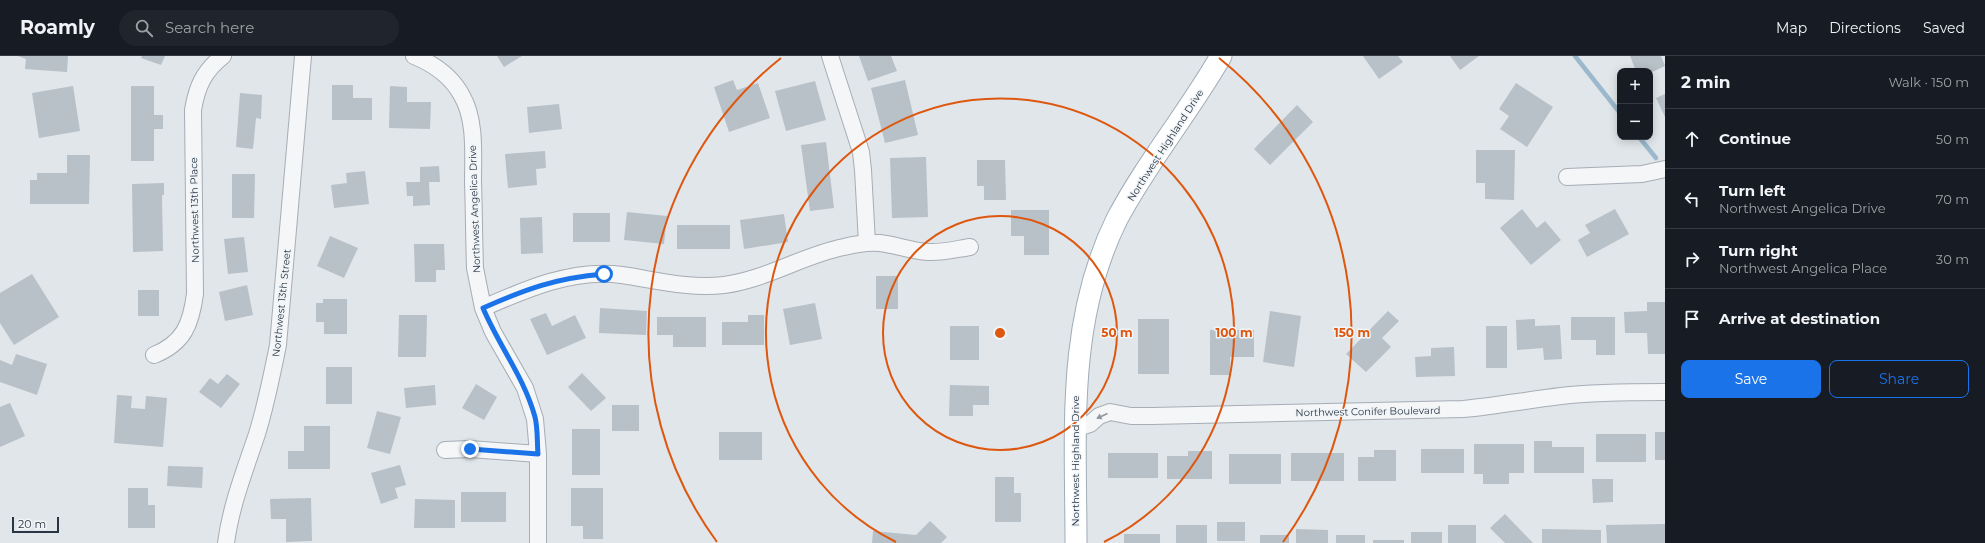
<!DOCTYPE html>
<html lang="en">
<head>
<meta charset="utf-8">
<style>
	:root { --surface:#171b24; --page:#20242c; --text:#f1f3f6; --muted:#9ea1a6; --line:#363941; --accent:#1a73e8 }
	body { margin:0; font-family:Montserrat,sans-serif; background:var(--page); color:var(--text) }
	.controls { position:absolute; right:12px; top:12px; display:grid; overflow:hidden; border-radius:8px; box-shadow:0 2px 10px #0003 }
	.controls button { width:36px; height:36px; display:grid; place-items:center; padding:0; border:0; border-bottom:1px solid var(--line); background:var(--surface); color:var(--text); font:20px sans-serif }
	.scale { position:absolute; left:12px; bottom:10px; width:47px; box-sizing:border-box; padding-left:4px; border:2px solid #293543; border-top:0; font-size:11px; line-height:14px; white-space:nowrap; color:#293543; -webkit-text-stroke:3px #f1f5f8; paint-order:stroke }
	.stop { position:absolute; width:12px; height:12px; margin:-9px; border:3px solid #1a73e8; border-radius:50%; background:#fff }
	.stop.end { background:#1a73e8; border-color:#fff; box-shadow:0 1px 4px #0008 }
	.list { margin:0; padding:0; list-style:none }
	h2 { display:flex; justify-content:space-between; align-items:center; height:52px; margin:0; padding:0 16px; font-size:17px }
	h2 small { font-size:13px; font-weight:400; color:var(--muted) }
	.list li { display:grid; grid-template-columns:26px 1fr auto; gap:12px; align-items:center; box-sizing:border-box; height:60px; padding:0 16px; border-top:1px solid var(--line) }
	.list b { display:block; font-size:15px; white-space:nowrap }
	.list p { margin:0; font-size:13px; white-space:nowrap; color:var(--muted) }
	.list em { font-size:13px; font-style:normal; color:var(--muted) }
	.actions { display:flex; gap:8px; padding:12px 16px }
	.actions a { flex:1; padding:9px 0; border:1px solid var(--accent); border-radius:8px; text-align:center; font-size:14px; color:var(--accent) }
	.actions .main { background:var(--accent); color:#fff }
	.icon { flex:none; width:22px; height:22px; fill:none; stroke:currentColor; stroke-width:2; stroke-linecap:round; stroke-linejoin:round }
	.map { position:relative; flex:none; width:1665px; height:487px; overflow:hidden }
	header { display:flex; align-items:center; gap:24px; box-sizing:border-box; height:56px; padding:0 20px; background:var(--surface); border-bottom:1px solid var(--line) }
	header strong { font-size:19px }
	nav { display:flex; gap:22px; margin-inline-start:auto; font-size:14px }
	.search { width:280px; height:36px; background:var(--page); display:flex; align-items:center; gap:10px; box-sizing:border-box; padding:0 14px; border-radius:22px; color:var(--muted); font-size:15px }
	main { display:flex }
	aside { flex:1; background:var(--surface) }
	.map>svg:first-child { display:block }
	.lines { fill:none; stroke-linecap:round; stroke-linejoin:round }
	.stream { stroke:#9bb8cc; stroke-width:4.5 }
	.building { fill:#b8c0c8 }
	.minor-casing { stroke:#a6adb5; stroke-width:18 }
	.major-casing { stroke:#a0acb7; stroke-width:23 }
	.minor { stroke:#f4f6f8; stroke-width:16 }
	.major { stroke:#fff; stroke-width:21 }
	.oneway { fill:#8e969e }
	.route { stroke:#1a73e8; stroke-width:5 }
	.ring { fill:none; stroke:#de570f; stroke-width:2 }
	.labels { text-anchor:middle; stroke-width:3; stroke-linejoin:round; paint-order:stroke }
	.street-label { font-size:10px; fill:#293543; stroke:#f1f5f8 }
	.centre { fill:#de570f; stroke:#f1f5f8; stroke-width:2 }
	.ring-label { font-size:12px; text-anchor:middle; font-weight:bold; fill:#de570f; stroke:#f1f5f8; stroke-width:3; stroke-linejoin:round; paint-order:stroke }
</style>
</head>
<body>
<header>
<strong>Roamly</strong>
<div class="search"><svg class="icon" aria-label="search" viewBox="0 0 24 24"><circle cx="10" cy="10" r="6"/><path d="M15 15l6 6"/></svg>Search here</div>
<nav><a>Map</a><a>Directions</a><a>Saved</a></nav>
</header>
<main>
<div class="map">
<svg width="1665" height="487" viewBox="0 0 1665 487">
	<rect width="100%" height="100%" fill="#e1e6ea"/>
	<g class="lines">
		<!-- stream -->
		<path class="stream" d="M 1575,0 L 1620,57
			M 1639,81 L 1656,102"/>
	</g>
	<!-- building -->
	<path class="building" d="M 18,0 L 68,0 L 67,16 L 25,13 L 26,3 Z
		M 142,0 L 165,0 L 161,9 L 141,2 Z
		M 497,0 L 522,0 L 504,11 Z
		M 859,0 L 891,0 L 897,15 L 868,25 Z
		M 1363,0 L 1398,0 L 1403,6 L 1379,23 Z
		M 1450,0 L 1479,0 L 1460,14 Z
		M 1630,0 L 1661,0 L 1665,10 L 1650,17 L 1650,15 L 1636,15 Z
		M 733,24 L 737,34 L 758,27 L 770,62 L 729,76 L 714,31 Z
		M 905,24 L 918,79 L 885,87 L 871,32 Z
		M 815,25 L 826,64 L 786,75 L 775,35 Z
		M 1516,27 L 1553,51 L 1527,91 L 1500,73 L 1509,60 L 1499,53 Z
		M 332,29 L 353,29 L 353,42 L 372,42 L 372,64 L 332,64 Z
		M 73,30 L 80,75 L 39,82 L 32,37 Z
		M 131,30 L 154,30 L 154,59 L 163,59 L 163,73 L 154,73 L 154,105 L 131,105 Z
		M 390,30 L 407,31 L 407,46 L 431,46 L 430,73 L 389,72 Z
		M 240,37 L 262,39 L 261,63 L 256,62 L 253,93 L 236,91 Z
		M 1665,38 L 1665,61 L 1656,42 Z
		M 559,48 L 562,73 L 529,77 L 527,51 Z
		M 1297,49 L 1313,66 L 1270,109 L 1254,93 Z
		M 826,86 L 834,152 L 810,155 L 801,89 Z
		M 1476,94 L 1515,94 L 1514,144 L 1485,143 L 1485,127 L 1476,127 Z
		M 545,95 L 546,112 L 536,113 L 537,129 L 508,132 L 505,98 Z
		M 67,99 L 90,99 L 89,148 L 30,148 L 30,124 L 37,124 L 37,117 L 67,117 Z
		M 926,101 L 928,161 L 892,162 L 890,102 Z
		M 977,104 L 1005,104 L 1006,144 L 984,144 L 984,130 L 977,130 Z
		M 439,110 L 440,126 L 429,126 L 430,149 L 413,150 L 413,140 L 407,140 L 406,126 L 420,126 L 420,111 Z
		M 365,115 L 369,148 L 334,152 L 331,129 L 347,127 L 346,117 Z
		M 232,118 L 255,118 L 254,162 L 232,162 Z
		M 164,127 L 164,139 L 162,139 L 163,195 L 133,196 L 132,128 Z
		M 1522,153 L 1537,172 L 1545,165 L 1561,184 L 1531,209 L 1500,172 Z
		M 1615,153 L 1629,178 L 1587,201 L 1578,184 L 1590,177 L 1585,169 Z
		M 1011,154 L 1049,154 L 1049,199 L 1024,199 L 1024,180 L 1011,180 Z
		M 627,156 L 667,160 L 664,188 L 624,184 Z
		M 573,157 L 610,157 L 610,186 L 573,186 Z
		M 784,158 L 788,186 L 744,193 L 740,164 Z
		M 542,161 L 543,197 L 521,198 L 520,162 Z
		M 677,169 L 730,169 L 730,193 L 677,193 Z
		M 330,180 L 358,192 L 344,222 L 317,210 Z
		M 244,181 L 248,216 L 228,218 L 224,183 Z
		M 414,188 L 444,188 L 445,214 L 436,214 L 436,226 L 415,226 Z
		M 32,218 L 59,261 L 14,289 L 0,267 L 0,237 Z
		M 876,220 L 898,220 L 898,253 L 876,253 Z
		M 247,229 L 253,259 L 225,265 L 219,236 Z
		M 138,234 L 159,234 L 159,260 L 138,260 Z
		M 323,243 L 347,243 L 347,278 L 324,278 L 324,266 L 316,266 L 316,247 L 323,247 Z
		M 1647,246 L 1665,246 L 1665,298 L 1648,298 L 1647,277 L 1625,277 L 1624,256 L 1647,255 Z
		M 815,247 L 822,283 L 790,289 L 783,253 Z
		M 600,252 L 647,255 L 646,279 L 599,277 Z
		M 1270,255 L 1301,260 L 1294,311 L 1263,306 Z
		M 1388,255 L 1399,265 L 1382,282 L 1391,291 L 1366,316 L 1346,298 Z
		M 546,257 L 552,270 L 575,259 L 586,282 L 547,299 L 530,263 Z
		M 399,259 L 427,259 L 426,301 L 398,301 Z
		M 748,259 L 764,259 L 764,289 L 722,289 L 722,266 L 748,266 Z
		M 657,261 L 706,261 L 706,291 L 673,291 L 673,279 L 657,279 Z
		M 1571,261 L 1615,261 L 1615,299 L 1596,299 L 1596,284 L 1571,284 Z
		M 1138,263 L 1169,263 L 1169,318 L 1138,318 Z
		M 1535,263 L 1535,270 L 1560,269 L 1562,303 L 1544,304 L 1543,292 L 1517,294 L 1516,264 Z
		M 950,270 L 979,270 L 979,304 L 950,304 Z
		M 1486,270 L 1507,270 L 1507,312 L 1486,312 Z
		M 1210,274 L 1254,274 L 1254,301 L 1230,301 L 1230,319 L 1210,319 Z
		M 1454,291 L 1455,320 L 1416,321 L 1415,301 L 1431,300 L 1431,292 Z
		M 16,298 L 47,308 L 37,339 L 0,326 L 0,304 L 12,309 Z
		M 326,311 L 352,311 L 352,348 L 326,348 Z
		M 582,317 L 606,342 L 591,355 L 568,331 Z
		M 227,318 L 240,328 L 221,352 L 199,336 L 210,322 L 218,328 Z
		M 476,328 L 497,341 L 484,364 L 462,352 Z
		M 435,329 L 436,349 L 406,352 L 404,332 Z
		M 950,329 L 989,330 L 989,349 L 973,349 L 973,360 L 949,360 Z
		M 117,339 L 132,340 L 131,352 L 145,353 L 146,340 L 167,342 L 163,391 L 114,387 Z
		M 10,347 L 25,380 L 0,391 L 0,351 Z
		M 612,349 L 639,349 L 639,375 L 612,375 Z
		M 377,355 L 401,361 L 390,398 L 367,392 Z
		M 304,370 L 330,370 L 330,413 L 288,413 L 288,395 L 304,395 Z
		M 572,373 L 600,373 L 600,419 L 572,419 Z
		M 719,376 L 762,376 L 762,404 L 719,404 Z
		M 1655,376 L 1665,376 L 1665,404 L 1655,404 Z
		M 1596,378 L 1646,378 L 1646,406 L 1596,406 Z
		M 1534,385 L 1552,385 L 1552,391 L 1584,391 L 1584,417 L 1534,417 Z
		M 1474,388 L 1524,388 L 1524,417 L 1509,417 L 1509,428 L 1483,428 L 1483,418 L 1474,418 Z
		M 1421,393 L 1464,393 L 1464,417 L 1421,417 Z
		M 1374,394 L 1396,394 L 1396,425 L 1358,425 L 1358,401 L 1374,401 Z
		M 1188,395 L 1212,395 L 1212,423 L 1167,423 L 1167,400 L 1188,400 Z
		M 1108,397 L 1158,397 L 1158,422 L 1108,422 Z
		M 1291,397 L 1344,397 L 1344,425 L 1291,425 Z
		M 1229,398 L 1281,398 L 1281,428 L 1229,428 Z
		M 400,409 L 406,429 L 395,432 L 398,442 L 381,448 L 371,417 Z
		M 168,410 L 203,411 L 202,432 L 167,430 Z
		M 995,421 L 1014,421 L 1014,437 L 1021,437 L 1021,466 L 995,466 Z
		M 1592,423 L 1613,423 L 1613,446 L 1593,447 Z
		M 128,432 L 148,432 L 148,449 L 155,449 L 155,472 L 128,472 Z
		M 571,432 L 603,432 L 603,483 L 583,483 L 583,470 L 571,470 Z
		M 461,436 L 506,436 L 506,466 L 461,466 Z
		M 311,442 L 312,485 L 286,486 L 286,463 L 271,463 L 270,443 Z
		M 415,443 L 455,444 L 455,472 L 414,472 Z
		M 1505,458 L 1533,487 L 1505,487 L 1490,472 Z
		M 930,465 L 947,481 L 941,487 L 872,487 L 873,475 L 916,479 Z
		M 1217,466 L 1245,466 L 1245,485 L 1217,485 Z
		M 1665,468 L 1665,487 L 1607,487 L 1606,469 Z
		M 1176,469 L 1207,469 L 1207,487 L 1176,487 Z
		M 1448,469 L 1476,469 L 1476,487 L 1448,487 Z
		M 1296,473 L 1328,474 L 1328,487 L 1296,487 Z
		M 1542,473 L 1601,474 L 1601,487 L 1542,487 Z
		M 1411,476 L 1442,476 L 1442,487 L 1411,487 Z
		M 1124,478 L 1160,478 L 1160,487 L 1124,487 Z
		M 1260,479 L 1289,479 L 1289,487 L 1260,487 Z
		M 1336,479 L 1365,479 L 1365,487 L 1336,487 Z
		M 1373,484 L 1404,484 L 1404,487 L 1373,487 Z"/>
	<g class="lines">
		<!-- minor casing -->
		<g class="minor-casing">
			<path id="minor" d="M 414,0 C 434,8 452,21 462,40 C 476,64 473,99 473,126 C 474,155 474,183 475,212 L 483,252 L 493,276 L 525,332 L 535,363 L 538,398 L 538,487
				M 830,0 L 861,96 L 863,114 L 867,187
				M 1567,121 L 1642,118 L 1665,113
				M 483,252 C 526,233 574,212 622,219 C 656,224 689,233 724,229 C 768,223 803,199 844,191 C 856,188 869,186 880,187 C 896,189 912,195 928,196 C 941,197 957,193 970,191
				M 154,299 C 184,287 191,268 195,238 L 193,54 C 197,30 204,15 223,0
				M 1075,373 L 1090,368 L 1099,360 L 1110,356 L 1131,360 L 1152,360 L 1463,353 C 1496,350 1528,344 1561,340 C 1595,336 1630,336 1665,336
				M 445,394 L 470,393 L 538,398
				M 226,487 C 231,449 245,414 257,378 C 266,349 272,319 278,289 L 303,0"/>
		</g>
		<!-- major casing -->
		<g class="major-casing">
			<path id="major" d="M 1076,487 C 1076,376 1066,266 1117,163 C 1147,106 1189,56 1221,0"/>
		</g>
		<!-- minor -->
		<use href="#minor" class="minor"/>
		<!-- major -->
		<use href="#major" class="major"/>
	</g>
	<!-- one-way arrows -->
	<defs><path id="oneway-solid" d="M-6-.8H1V-3.2L6.5 0L1 3.2V.8H-6Z"/></defs>
	<use class="oneway" href="#oneway-solid" transform="translate(1102 360) rotate(155)"/>
	<g class="lines">
		<!-- route -->
		<path class="route" d="M 470,393 L 538,398 C 537,387 538,373 535,361 C 524,321 499,290 483,252 C 526,233 556,222 604,218"/>
	</g>
	<!-- distance rings -->
	<g class="ring">
		<circle cx="1000" cy="277" r="117"/>
		<path d="M896 486A234 234 0 1 1 1104 486"/>
		<path d="M717 486A352 352 0 0 1 781 2M1219 2A352 352 0 0 1 1283 486"/>
	</g>
	<g class="labels">
		<!-- street labels -->
		<g class="street-label">
			<text transform="translate(1165 89) rotate(-57)" y="4">Northwest Highland Drive</text>
			<text transform="translate(474 153) rotate(-92)" y="4">Northwest Angelica Drive</text>
			<text transform="translate(194 154) rotate(-91)" y="4">Northwest 13th Place</text>
			<text transform="translate(281 247) rotate(-84)" y="4">Northwest 13th Street</text>
			<text transform="translate(1368 355) rotate(-1)" y="4">Northwest Conifer Boulevard</text>
			<text transform="translate(1075 405) rotate(-90)" y="4">Northwest Highland Drive</text>
		</g>
	</g>
	<circle cx="1000" cy="277" r="6" class="centre"/>
	<g class="ring-label">
		<text x="1117" y="281">50 m</text>
		<text x="1234" y="281">100 m</text>
		<text x="1352" y="281">150 m</text>
	</g>
</svg>
<div class="controls">
<button>+</button>
<button>−</button>
</div>
<div class="scale">20 m</div>
<div class="stop" style="left:604px;top:218px"></div>
<div class="stop end" style="left:470px;top:393px"></div>
</div>
<aside>
<h2>2 min<small>Walk · 150 m</small></h2>
<ul class="list">
<li><svg class="icon" aria-label="ahead" viewBox="0 0 24 24"><path d="M12 20V5M6 11l6-6 6 6"/></svg><div><b>Continue</b></div><em>50 m</em></li>
<li><svg class="icon" aria-label="left" viewBox="0 0 24 24"><path d="M17 20v-9H6M10 6l-5 5 5 5"/></svg><div><b>Turn left</b><p>Northwest Angelica Drive</p></div><em>70 m</em></li>
<li><svg class="icon" aria-label="right" viewBox="0 0 24 24"><path d="M7 20v-9h11M14 6l5 5-5 5"/></svg><div><b>Turn right</b><p>Northwest Angelica Place</p></div><em>30 m</em></li>
<li><svg class="icon" aria-label="arrive" viewBox="0 0 24 24"><path d="M6 21V4h12l-3 4 3 4H6"/></svg><div><b>Arrive at destination</b></div></li>
</ul>
<div class="actions"><a class="main">Save</a><a>Share</a></div>
</aside>
</main>
</body>
</html>
